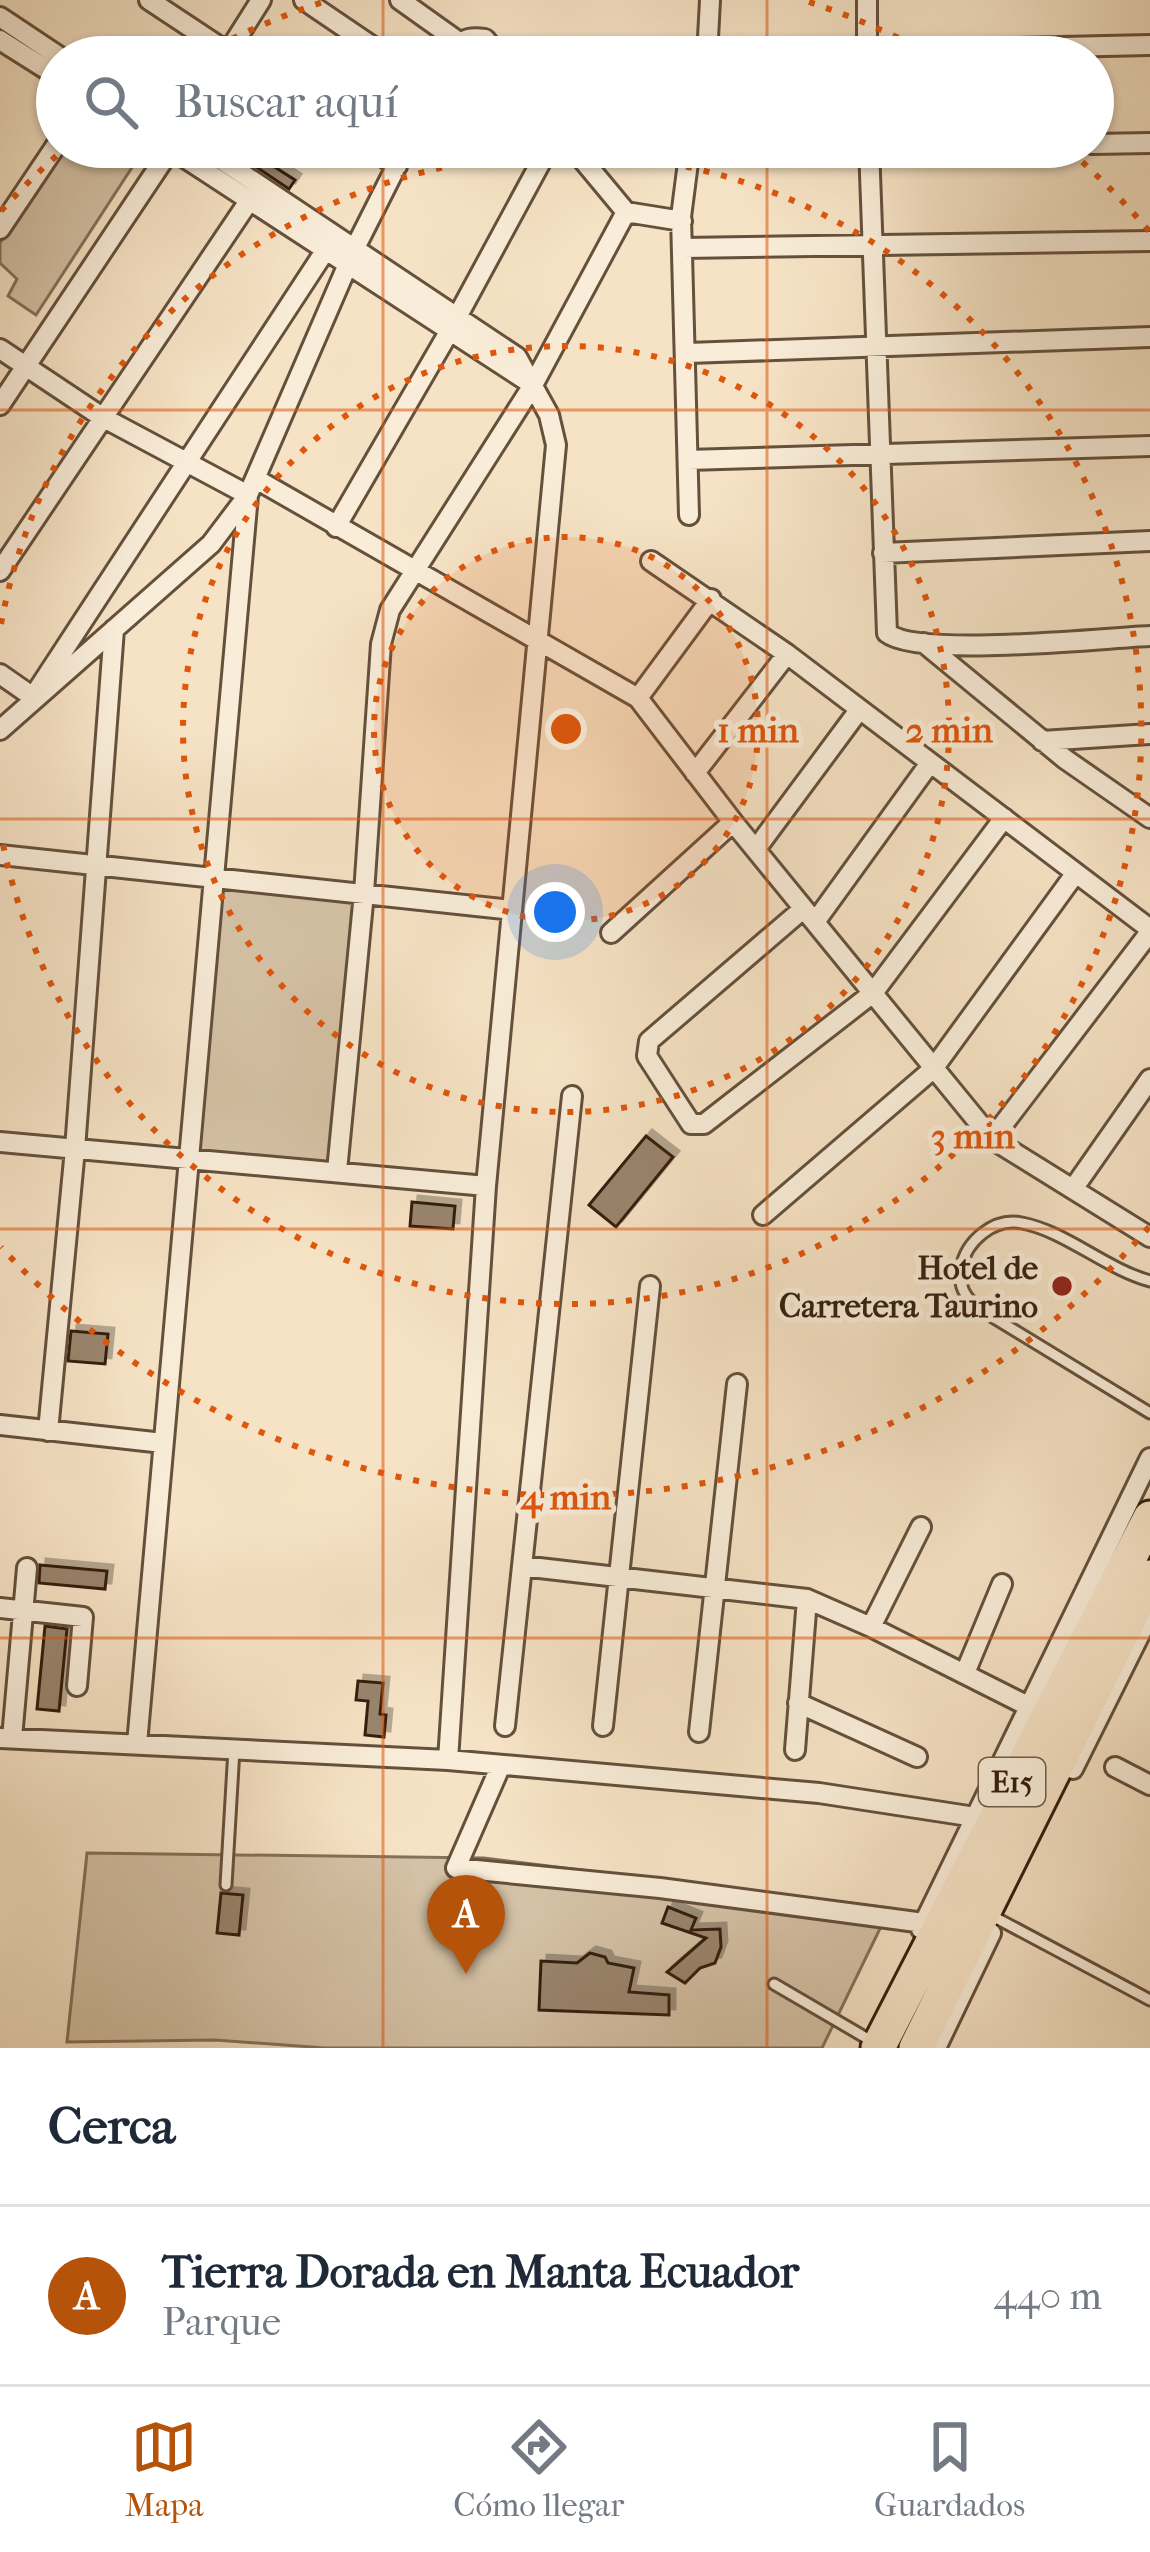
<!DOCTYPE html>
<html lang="es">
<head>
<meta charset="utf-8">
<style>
	:root { --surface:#fff; --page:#f6f6f7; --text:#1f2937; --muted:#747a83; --line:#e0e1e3; --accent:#b45309 }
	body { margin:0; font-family:"IM FELL French Canon",serif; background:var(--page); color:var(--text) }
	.you { position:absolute; left:555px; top:912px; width:42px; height:42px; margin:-30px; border:9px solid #fff; border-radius:50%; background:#1a73e8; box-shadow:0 0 0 18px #1a73e833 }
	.badge { display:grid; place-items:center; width:78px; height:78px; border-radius:50%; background:var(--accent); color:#fff; font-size:39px; font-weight:700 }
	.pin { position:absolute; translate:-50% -99px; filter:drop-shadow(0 3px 6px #0008) }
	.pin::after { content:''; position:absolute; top:63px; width:42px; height:36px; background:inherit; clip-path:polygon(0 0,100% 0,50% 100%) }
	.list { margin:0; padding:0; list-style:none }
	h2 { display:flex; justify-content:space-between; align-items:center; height:156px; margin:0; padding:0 48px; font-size:51px }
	h2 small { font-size:39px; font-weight:400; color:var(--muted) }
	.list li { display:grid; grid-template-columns:78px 1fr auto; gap:36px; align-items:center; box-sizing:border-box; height:180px; padding:0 48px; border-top:3px solid var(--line) }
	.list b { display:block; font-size:45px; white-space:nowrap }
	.list p { margin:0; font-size:39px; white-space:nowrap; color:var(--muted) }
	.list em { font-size:39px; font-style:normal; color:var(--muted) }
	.icon { flex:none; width:66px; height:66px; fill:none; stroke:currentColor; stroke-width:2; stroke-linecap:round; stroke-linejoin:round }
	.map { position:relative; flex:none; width:1150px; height:2048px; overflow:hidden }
	.search { position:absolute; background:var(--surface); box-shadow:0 3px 9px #0004; left:36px; right:36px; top:36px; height:132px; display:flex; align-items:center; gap:30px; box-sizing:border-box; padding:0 42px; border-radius:66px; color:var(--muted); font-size:45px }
	.sheet { height:336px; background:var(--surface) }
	nav { display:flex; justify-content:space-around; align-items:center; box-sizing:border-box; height:168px; border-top:3px solid var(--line); background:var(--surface); font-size:33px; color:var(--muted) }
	nav a { display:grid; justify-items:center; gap:6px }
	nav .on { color:var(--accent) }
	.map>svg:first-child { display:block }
	.green { fill:#d5c2a6; stroke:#85705a; stroke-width:3 }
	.building { fill:#99856d; stroke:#351f0e; stroke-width:3; filter:url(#shadow) }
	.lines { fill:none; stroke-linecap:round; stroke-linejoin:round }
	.lane-casing { stroke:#65503c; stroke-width:15 }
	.street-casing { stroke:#65503c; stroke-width:24 }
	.highway-casing { stroke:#351f0e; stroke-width:39 }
	.lane { stroke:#f9edd9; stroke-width:9 }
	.street { stroke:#f9edd9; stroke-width:18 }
	.highway { stroke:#f6e3c5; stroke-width:33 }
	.grid { fill:none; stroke:#df560c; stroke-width:3; stroke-opacity:0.55 }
	.ring { fill:none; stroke:#df560c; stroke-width:6; stroke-dasharray:6 12 }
	.poi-dot { fill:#8f2418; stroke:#f9edd9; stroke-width:4.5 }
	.labels { text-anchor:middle; stroke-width:10; stroke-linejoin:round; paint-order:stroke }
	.shield { fill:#f9edd9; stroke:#705d4b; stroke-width:3 }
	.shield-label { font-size:30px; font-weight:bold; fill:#351f0e }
	.poi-label { font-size:33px; font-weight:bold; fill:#351f0e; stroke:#f9edd9; text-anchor:end }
	.centre { fill:#df560c; stroke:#f9edd9; stroke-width:6 }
	.ring-label { font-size:36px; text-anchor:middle; font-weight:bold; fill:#df560c; stroke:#f9edd9; stroke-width:10; stroke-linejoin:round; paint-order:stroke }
</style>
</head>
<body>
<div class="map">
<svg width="1150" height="2048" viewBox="0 0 1150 2048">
	<defs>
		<filter id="shadow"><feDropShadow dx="6" dy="-6" stdDeviation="0" flood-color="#0004"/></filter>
	</defs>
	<rect width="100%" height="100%" fill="#f6e3c5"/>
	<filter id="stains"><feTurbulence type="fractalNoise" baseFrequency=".00167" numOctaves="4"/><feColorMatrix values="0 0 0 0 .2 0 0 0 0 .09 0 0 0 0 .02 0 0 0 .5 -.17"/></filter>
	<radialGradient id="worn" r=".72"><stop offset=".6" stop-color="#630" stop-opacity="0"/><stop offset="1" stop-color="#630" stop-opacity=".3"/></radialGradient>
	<!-- green -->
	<path class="green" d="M 61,147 L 134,147 L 142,152 L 36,315 L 8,296 L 17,279 L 0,263 L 0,243 Z
		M 223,883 L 357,899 L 330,1162 L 192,1150 L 212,948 Z
		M 87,1853 L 484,1858 L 890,1908 L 822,2048 L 325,2048 L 215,2040 L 67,2042 Z"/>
	<!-- building -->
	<path class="building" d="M 242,147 L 255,147 L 273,159 L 270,164 L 295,180 L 289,189 L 237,154 Z
		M 646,1136 L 673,1157 L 616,1227 L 589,1205 Z
		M 412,1202 L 455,1206 L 453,1229 L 410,1226 Z
		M 71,1331 L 108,1334 L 105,1364 L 68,1361 Z
		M 40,1565 L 107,1571 L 105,1589 L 39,1583 Z
		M 45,1626 L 67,1629 L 59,1711 L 37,1709 Z
		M 358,1681 L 383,1683 L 380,1714 L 386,1715 L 384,1737 L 365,1735 L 368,1701 L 356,1700 Z
		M 221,1893 L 243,1895 L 239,1935 L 217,1933 Z
		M 668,1907 L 696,1918 L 691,1930 L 720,1929 L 721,1947 L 715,1963 L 700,1968 L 685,1983 L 667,1972 L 706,1938 L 662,1923 Z
		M 590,1953 L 605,1957 L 608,1963 L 634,1968 L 629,1992 L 669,1995 L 669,2015 L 539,2010 L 541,1961 L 577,1963 Z"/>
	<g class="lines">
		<!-- lane casing -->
		<g class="lane-casing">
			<path id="lane" d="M 1150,1281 C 1106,1269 1065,1231 1022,1223 C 994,1217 966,1241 961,1268 C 958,1286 965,1297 978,1308 L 1150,1413
				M 226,1885 L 234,1749
				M 998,1919 L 1150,2000
				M 774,1984 L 868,2039"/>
		</g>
		<!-- street casing -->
		<g class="street-casing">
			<path id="street" d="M 149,0 L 235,57
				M 304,0 L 388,57
				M 400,0 L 459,42
				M 867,0 L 867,57
				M 0,17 L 60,57
				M 0,40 L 57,76
				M 708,55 L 1150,45
				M 225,57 L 261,0
				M 451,57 C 460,40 466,36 485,39 L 500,57
				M 707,57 L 710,0
				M 1093,144 L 1150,143
				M 168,147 L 533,385
				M 202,147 L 517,357 L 549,415 L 556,445 L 486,1186 L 448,1760
				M 369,147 L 397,166
				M 572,147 L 626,212 L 682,221
				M 869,147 L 887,633 C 918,658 1102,638 1150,636
				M 690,149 L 950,147
				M 0,229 L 57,144
				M 683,248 L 1150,241
				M 0,349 L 102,417 L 248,495 L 137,1744
				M 688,353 L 1150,337
				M 0,405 L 172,147
				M 688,460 L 1150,446
				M 256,479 L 638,698 L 733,822 L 992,1139 L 1150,1237
				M 689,515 L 681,217 L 690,147
				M 336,527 L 449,332 L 549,147
				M 883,553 L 1150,541
				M 651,561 L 787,654 L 1150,929
				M 0,571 L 249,201
				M 924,643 L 1065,759 L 1150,818
				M 0,674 L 33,697 L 325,251
				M 638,698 L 711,599
				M 0,730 L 211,544 L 248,495 L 355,248 L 406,147
				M 1042,741 L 1150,734
				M 695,773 L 787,654
				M 756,849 L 859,710
				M 0,855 L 512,910
				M 803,909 L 649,1041 L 647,1056 L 691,1124 L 704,1124 L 873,993 L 1004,818
				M 815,922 L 930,763
				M 611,933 L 733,822
				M 992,1139 L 1150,932
				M 0,1142 L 486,1186
				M 337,1171 L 364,893 L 381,644 L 390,610 L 533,385 L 626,212
				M 1073,1189 L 1150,1079
				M 763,1215 L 933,1069 L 1075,874
				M 0,1425 L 163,1443
				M 48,1431 L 75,1149 L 114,629
				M 522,1566 L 807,1599 L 871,1627 L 1030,1707
				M 0,1608 L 83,1617 L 77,1686
				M 871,1627 L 921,1527
				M 965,1673 L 1002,1584
				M 798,1703 L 917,1757
				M 505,1726 L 572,1096
				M 603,1726 L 650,1286
				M 699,1732 L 737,1384
				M 0,1738 L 448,1760 L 819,1793 L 975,1817
				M 12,1738 L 27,1568
				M 795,1750 L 807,1599
				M 501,1765 L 456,1868 L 660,1888 L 924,1923
				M 1115,1767 L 1150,1785
				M 1073,1769 L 1146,1622
				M 921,1929 L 1150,1458
				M 936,2048 L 991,1933"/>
		</g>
		<!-- highway casing -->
		<g class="highway-casing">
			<path id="highway" d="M 878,2048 L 1150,1518
				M 916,2048 L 1150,1577"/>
		</g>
		<!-- lane -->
		<use href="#lane" class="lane"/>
		<!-- street -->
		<use href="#street" class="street"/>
		<!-- highway -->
		<use href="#highway" class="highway"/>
	</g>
	<!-- grid -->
	<path class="grid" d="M 383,0 L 383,57M 767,0 L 767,57M 383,147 L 383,2048M 767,147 L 767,2048M 0,410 L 1150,410M 0,819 L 1150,819M 0,1229 L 1150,1229M 0,1638 L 1150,1638"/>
	<!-- distance rings -->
	<circle cx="566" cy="729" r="192" fill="#df560c" fill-opacity=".12"/>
	<g class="ring">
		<circle cx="566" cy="729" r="192"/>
		<circle cx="566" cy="729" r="383"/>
		<path d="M1 624A575 575 0 1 1 1 834"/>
		<path d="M1149 1227A767 767 0 0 1 1 1247M1 211A767 767 0 0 1 63 150M200 55A767 767 0 0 1 323 2M809 2A767 767 0 0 1 932 55M1069 150A767 767 0 0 1 1149 231"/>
	</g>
	<!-- markers -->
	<circle class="poi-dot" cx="1062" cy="1286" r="12"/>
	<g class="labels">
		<!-- shield labels -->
		<rect class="shield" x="979" y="1758" width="66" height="48" rx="9"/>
		<g class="shield-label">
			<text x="1012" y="1792">E15</text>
		</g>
		<!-- poi labels -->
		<g class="poi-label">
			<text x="1038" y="1279">Hotel de<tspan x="1038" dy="38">Carretera Taurino</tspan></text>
		</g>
	</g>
	<circle cx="566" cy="729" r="18" class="centre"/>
	<g class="ring-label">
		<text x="758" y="742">1 min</text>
		<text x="949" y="742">2 min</text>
		<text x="973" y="1148">3 min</text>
		<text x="566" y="1509">4 min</text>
	</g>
	<rect width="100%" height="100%" filter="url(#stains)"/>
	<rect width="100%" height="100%" fill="url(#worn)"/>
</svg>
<div class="you"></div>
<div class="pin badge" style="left:466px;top:1974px">A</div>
<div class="search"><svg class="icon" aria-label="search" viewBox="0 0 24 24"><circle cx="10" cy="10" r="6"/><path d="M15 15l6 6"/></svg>Buscar aquí</div>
</div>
<section class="sheet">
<h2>Cerca<small></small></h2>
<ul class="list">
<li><span class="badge">A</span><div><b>Tierra Dorada en Manta Ecuador</b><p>Parque</p></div><em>440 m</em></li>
</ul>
</section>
<nav>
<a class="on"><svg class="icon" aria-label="map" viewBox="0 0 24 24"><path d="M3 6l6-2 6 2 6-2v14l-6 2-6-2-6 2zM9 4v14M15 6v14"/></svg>Mapa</a>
<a><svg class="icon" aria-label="directions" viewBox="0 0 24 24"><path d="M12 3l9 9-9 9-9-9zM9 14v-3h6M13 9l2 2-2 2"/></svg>Cómo llegar</a>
<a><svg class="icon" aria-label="saved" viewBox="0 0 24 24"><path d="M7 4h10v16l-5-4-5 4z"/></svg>Guardados</a>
</nav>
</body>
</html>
